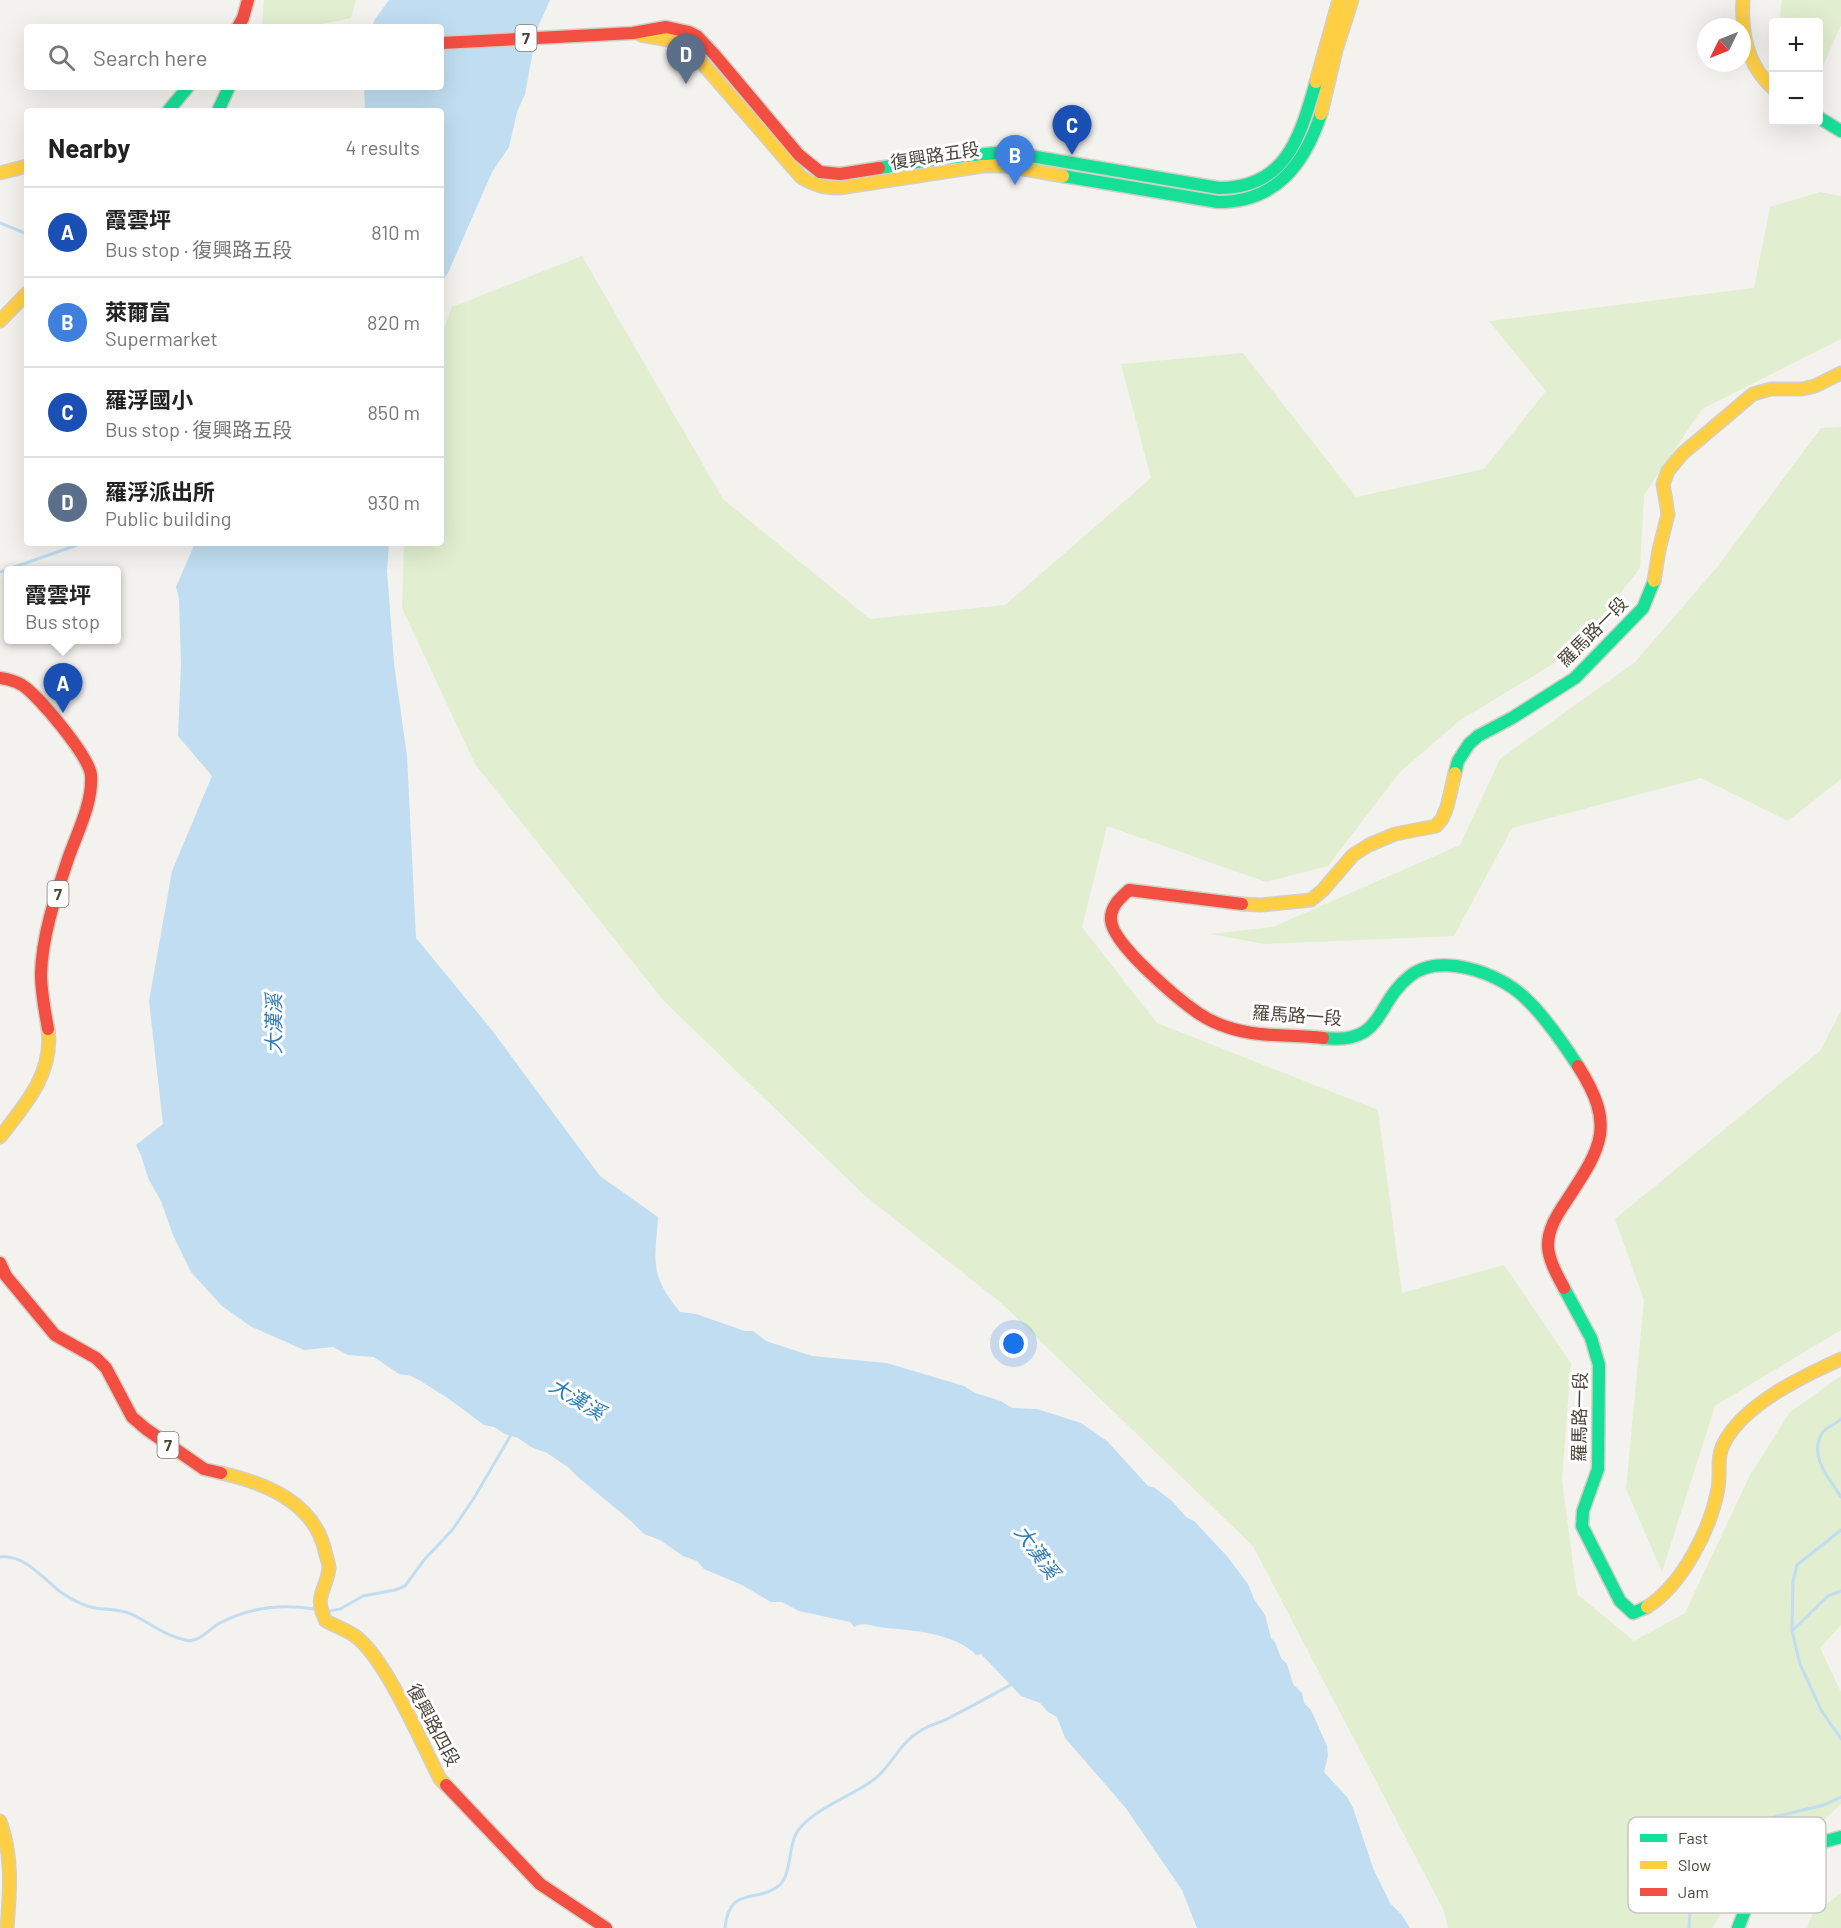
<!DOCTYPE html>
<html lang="en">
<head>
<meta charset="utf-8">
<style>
	:root { --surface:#fff; --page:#f2f2f2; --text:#222; --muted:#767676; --line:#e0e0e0; --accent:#1a73e8 }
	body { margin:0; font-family:Barlow,"Noto Sans TC",sans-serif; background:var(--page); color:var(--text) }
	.controls { position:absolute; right:18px; top:18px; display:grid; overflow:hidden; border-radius:6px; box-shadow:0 6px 24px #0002 }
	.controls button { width:54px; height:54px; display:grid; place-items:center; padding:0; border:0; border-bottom:2px solid var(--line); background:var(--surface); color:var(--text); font:30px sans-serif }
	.compass { position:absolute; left:1697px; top:18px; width:54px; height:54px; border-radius:50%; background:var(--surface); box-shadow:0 6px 24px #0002; rotate:227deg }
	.you { position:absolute; left:1014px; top:1344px; width:21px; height:21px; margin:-15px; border:4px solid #fff; border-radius:50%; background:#1a73e8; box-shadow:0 0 0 9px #1a73e833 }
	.badge { display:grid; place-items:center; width:39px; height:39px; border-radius:50%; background:var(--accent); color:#fff; font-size:20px; font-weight:700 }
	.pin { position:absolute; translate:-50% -50px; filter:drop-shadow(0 2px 3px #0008) }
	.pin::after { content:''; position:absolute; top:32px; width:21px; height:18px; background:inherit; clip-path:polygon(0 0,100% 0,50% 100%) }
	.popup { position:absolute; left:4px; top:566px; width:117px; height:78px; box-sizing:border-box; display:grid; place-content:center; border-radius:6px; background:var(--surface); filter:drop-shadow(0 2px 4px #0005); font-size:20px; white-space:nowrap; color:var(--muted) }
	.popup b { font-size:22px; color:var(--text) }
	.popup::after { content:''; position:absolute; left:50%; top:100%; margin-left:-12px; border:12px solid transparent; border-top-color:var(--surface) }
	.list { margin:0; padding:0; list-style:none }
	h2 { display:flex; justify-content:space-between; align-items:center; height:78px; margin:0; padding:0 24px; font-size:26px }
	h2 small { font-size:20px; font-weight:400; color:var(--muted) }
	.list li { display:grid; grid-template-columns:39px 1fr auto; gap:18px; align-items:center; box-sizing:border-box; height:90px; padding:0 24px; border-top:2px solid var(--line) }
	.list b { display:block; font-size:22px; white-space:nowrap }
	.list p { margin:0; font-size:20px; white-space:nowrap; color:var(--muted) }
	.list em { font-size:20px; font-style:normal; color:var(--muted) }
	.icon { flex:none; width:33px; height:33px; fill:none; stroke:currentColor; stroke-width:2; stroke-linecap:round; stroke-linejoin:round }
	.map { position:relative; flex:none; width:1841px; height:1928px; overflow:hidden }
	.search { position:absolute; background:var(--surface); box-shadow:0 6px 24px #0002; left:24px; top:24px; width:420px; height:66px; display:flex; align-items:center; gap:15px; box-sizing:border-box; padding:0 21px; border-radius:6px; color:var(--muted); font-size:22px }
	.panel { position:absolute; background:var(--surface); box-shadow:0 6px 24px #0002; left:24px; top:108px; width:420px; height:438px; border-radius:6px }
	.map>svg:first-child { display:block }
	.green { fill:#e1eecf }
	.water { fill:#c0ddf1 }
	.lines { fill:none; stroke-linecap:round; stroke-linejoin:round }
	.stream { stroke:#c0ddf1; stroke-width:3 }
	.fast-casing { stroke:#d3cfc5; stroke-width:15 }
	.slow-casing { stroke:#d3cfc5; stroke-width:15 }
	.jam-casing { stroke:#d3cfc5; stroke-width:15 }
	.fast { stroke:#16e098; stroke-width:12 }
	.slow { stroke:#ffcf43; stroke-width:12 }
	.jam { stroke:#f24e42; stroke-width:12 }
	.labels { text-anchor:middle; stroke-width:6; stroke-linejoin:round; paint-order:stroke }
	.shield { fill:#fff; stroke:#817c74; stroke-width:1.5 }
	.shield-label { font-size:16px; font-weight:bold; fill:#4b4439 }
	.street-label { font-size:18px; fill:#4b4439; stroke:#fff }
	.water-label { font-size:20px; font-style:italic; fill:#2e7ab2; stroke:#fff }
	.key { fill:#fff; stroke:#c9c7c4; stroke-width:1.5 }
	.key-label { font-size:16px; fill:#4b4439 }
</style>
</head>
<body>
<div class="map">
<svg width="1841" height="1928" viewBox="0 0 1841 1928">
	<rect width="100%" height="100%" fill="#f4f2ee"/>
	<!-- green -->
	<path class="green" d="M 264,0 L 356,0 L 351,18 L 309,27 L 262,27 Z
		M 1782,0 L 1841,0 L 1841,25 L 1819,75 L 1818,22 L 1779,22 Z
		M 1820,192 L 1841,196 L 1841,339 L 1702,409 L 1644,495 L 1640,568 L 1576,650 L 1459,721 L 1400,772 L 1328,866 L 1266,882 L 1107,826 L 1082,927 L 1157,1023 L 1378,1110 L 1402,1293 L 1504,1265 L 1571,1363 L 1562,1480 L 1577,1594 L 1634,1641 L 1685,1613 L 1750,1475 L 1790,1412 L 1841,1376 L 1841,1625 L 1820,1648 L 1841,1692 L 1841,1804 L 1815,1828 L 1757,1855 L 1712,1928 L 1448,1928 L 1444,1911 L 1253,1546 L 1000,1302 L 864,1195 L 663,1000 L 475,764 L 402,608 L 404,543 L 441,543 L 441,336 L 452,307 L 582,256 L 723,499 L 870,619 L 1005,605 L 1151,478 L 1121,364 L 1243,353 L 1356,497 L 1484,469 L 1546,391 L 1489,321 L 1754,288 L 1770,207 Z
		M 1841,427 L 1841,779 L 1788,821 L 1701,778 L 1512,828 L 1454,936 L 1265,944 L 1210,934 L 1273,927 L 1460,845 L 1500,759 L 1635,662 L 1718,566 L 1821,428 Z
		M 1841,1011 L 1841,1330 L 1715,1406 L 1662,1572 L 1626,1489 L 1644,1300 L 1615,1219 L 1820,1051 Z
		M 1841,1893 L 1841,1928 L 1807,1928 L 1812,1915 Z"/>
	<!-- water -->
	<path class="water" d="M 389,0 L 550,0 L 537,29 L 525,94 L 517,112 L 509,147 L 492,172 L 448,273 L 441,283 L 441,111 L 365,111 L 364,87 L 441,87 L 441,27 L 372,27 L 375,19 Z
		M 195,543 L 389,543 L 387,571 L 394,663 L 407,756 L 416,938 L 491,1029 L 600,1176 L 658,1217 C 655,1263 649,1274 680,1312 L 696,1314 L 745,1331 L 753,1331 L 766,1341 L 812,1356 L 887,1363 L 964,1386 L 975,1393 L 1001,1401 L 1012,1408 L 1037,1409 L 1081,1423 L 1107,1441 L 1148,1486 L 1155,1488 L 1172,1501 L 1186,1517 L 1194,1521 L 1226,1555 L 1248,1584 L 1254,1599 L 1265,1615 L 1271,1638 L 1275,1642 L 1281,1658 L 1287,1664 L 1293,1684 L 1302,1693 L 1304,1703 L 1311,1710 L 1327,1746 L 1328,1756 L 1324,1772 L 1347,1797 L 1353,1808 L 1373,1868 L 1390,1903 L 1401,1914 L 1410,1928 L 1197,1928 L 1182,1890 L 1125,1807 L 1065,1738 L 1057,1717 L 1048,1712 L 1040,1703 L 1021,1696 L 981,1654 L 976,1655 C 955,1633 911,1630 885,1628 C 872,1627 866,1621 854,1627 L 850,1622 L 799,1611 L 782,1602 L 771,1602 L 742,1585 L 704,1569 L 697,1561 L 683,1556 L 660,1540 L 644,1534 L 631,1521 L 579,1478 L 568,1467 L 547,1453 L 531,1447 L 518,1438 L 505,1434 L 494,1427 L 484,1425 L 449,1399 L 419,1380 L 411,1376 L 399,1374 L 374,1357 L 348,1355 L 333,1347 L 304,1350 L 250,1326 L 222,1306 L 191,1272 L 173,1235 L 161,1201 L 148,1178 L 141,1155 L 136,1145 L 163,1124 L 149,1001 L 172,871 L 212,776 L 178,736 L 181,665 L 179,599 L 176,587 Z"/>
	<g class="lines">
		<!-- stream -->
		<path class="stream" d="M 0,223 L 27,234
			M 0,572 L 83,543
			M 1841,1419 C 1836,1424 1825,1428 1822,1433 C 1808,1456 1830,1479 1841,1497
			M 1841,1530 L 1797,1565 L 1793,1581 L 1792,1631 L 1800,1664 L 1821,1710 L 1841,1739
			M 0,1557 C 25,1554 43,1579 62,1593 C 71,1599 83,1606 95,1608 C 107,1610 120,1609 131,1614 C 149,1622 165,1636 185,1640 C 199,1644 208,1629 220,1623 C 250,1607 281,1604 314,1609
			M 329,1611 L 340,1609 L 363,1596 L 395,1590 L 405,1586 L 424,1560 L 453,1529 L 474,1498 L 512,1433
			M 1792,1631 L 1828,1596 L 1841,1591
			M 725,1928 C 729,1886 755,1903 777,1887 C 794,1875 786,1844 800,1828 C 816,1809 848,1797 869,1783 C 890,1770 898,1744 920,1731 C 929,1725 940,1723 949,1718 C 971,1707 992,1695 1014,1683
			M 1689,1928 L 1690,1910 L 1714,1850 L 1742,1829 L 1778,1816 L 1824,1805 L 1841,1797"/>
		<!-- fast casing -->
		<g class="fast-casing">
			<path id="fast" d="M 168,111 L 188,87
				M 218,111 L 229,87
				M 1818,117 L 1841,131
				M 879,168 L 943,158 L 1007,152 L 1219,188 C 1287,188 1300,136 1316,82
				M 1063,176 L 1218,202 C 1276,202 1304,165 1321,114
				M 1455,773 L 1458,761 L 1469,744 L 1478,736 L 1512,718 L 1575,678 L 1643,608 L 1654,581
				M 1323,1038 C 1385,1045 1374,1004 1410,976 C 1440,952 1499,973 1524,997 C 1544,1015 1563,1043 1578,1066
				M 1564,1288 L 1591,1338 L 1599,1365 L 1598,1469 L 1583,1511 L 1582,1526 L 1620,1601 L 1633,1613 L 1647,1607
				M 1738,1928 L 1755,1885 L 1762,1877 L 1812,1845 L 1841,1837"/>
		</g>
		<!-- slow casing -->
		<g class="slow-casing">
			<path id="slow" d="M 1743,0 C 1741,34 1747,66 1774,89
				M 641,35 L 674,41 L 689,48 L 801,177 C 814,185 824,188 839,188 L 983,166 L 1006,166 L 1063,176
				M 1316,82 L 1339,0
				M 1321,114 L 1336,50 L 1352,0
				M 0,173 L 27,166
				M 0,321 L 27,293
				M 1654,581 L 1659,550 L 1668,514 L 1663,484 L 1668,471 L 1682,454 L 1753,394 L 1771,389 L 1802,389 L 1815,386 L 1841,373
				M 1242,904 L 1261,905 L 1311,900 L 1323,890 L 1353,855 L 1369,845 L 1395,834 L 1436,826 L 1442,819 L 1447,807 L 1455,773
				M 0,1137 C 25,1105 54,1073 48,1029
				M 221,1473 C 265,1483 314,1502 325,1551 C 326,1556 329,1563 329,1568 C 326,1592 313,1596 326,1621 C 335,1626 347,1630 355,1636 C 385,1657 422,1744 440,1779 L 446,1785
				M 1647,1607 C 1682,1585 1711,1529 1718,1488 C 1721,1474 1716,1457 1724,1443 C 1744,1404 1803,1376 1841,1359
				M 0,1821 C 13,1856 10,1891 7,1928"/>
		</g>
		<!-- jam casing -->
		<g class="jam-casing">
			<path id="jam" d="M 238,27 L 243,18 L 248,0
				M 441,43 L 633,33 L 666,27 L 689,32 L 697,36 L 714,54 L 799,155 L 820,172 L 840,174 L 879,168
				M 0,678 C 7,679 15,681 22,685 C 38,695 89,756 91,775 C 93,803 77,833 68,859 C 56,895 42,935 41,974 C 41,993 45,1011 48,1029
				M 1242,904 L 1129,890 C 1120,898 1110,907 1111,920 C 1112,944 1178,999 1198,1013 C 1207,1019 1217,1024 1227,1027 C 1257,1038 1292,1034 1323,1038
				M 0,1263 L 6,1276 L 55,1335 L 96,1358 L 106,1368 L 132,1417 L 146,1429 L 204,1469 L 221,1473
				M 1564,1288 C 1557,1275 1548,1259 1548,1245 C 1548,1229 1557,1215 1565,1203 C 1601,1148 1617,1127 1578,1066
				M 446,1785 L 540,1884 L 606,1928"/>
		</g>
		<!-- fast -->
		<use href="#fast" class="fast"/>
		<!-- slow -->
		<use href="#slow" class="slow"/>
		<!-- jam -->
		<use href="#jam" class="jam"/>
	</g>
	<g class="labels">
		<!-- shield labels -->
		<g class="shield">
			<rect x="515.5" y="25" width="21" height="26" rx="4.5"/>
			<rect x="47.5" y="881" width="21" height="26" rx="4.5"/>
			<rect x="157.5" y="1432" width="21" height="26" rx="4.5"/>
		</g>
		<g class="shield-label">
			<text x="526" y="44">7</text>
			<text x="58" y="900">7</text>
			<text x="168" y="1451">7</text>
		</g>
		<!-- street labels -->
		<g class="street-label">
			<text transform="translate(935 156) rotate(-9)" y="6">復興路五段</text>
			<text transform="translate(1593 632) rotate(-45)" y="6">羅馬路一段</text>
			<text transform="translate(1297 1016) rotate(4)" y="6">羅馬路一段</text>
			<text transform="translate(1580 1417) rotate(-89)" y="6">羅馬路一段</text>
			<text transform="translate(433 1725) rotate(62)" y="6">復興路四段</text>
		</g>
		<!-- water labels -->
		<g class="water-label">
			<text transform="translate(274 1024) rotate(-90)" y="7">大漢溪</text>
			<text transform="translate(577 1399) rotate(31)" y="7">大漢溪</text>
			<text transform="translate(1037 1552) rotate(54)" y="7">大漢溪</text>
		</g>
	</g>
	<!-- legend -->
	<rect x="1628" y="1817" width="198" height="96" rx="9" class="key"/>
	<rect x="1640" y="1834" width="27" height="8" fill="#16e098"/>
	<rect x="1640" y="1861" width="27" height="8" fill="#ffcf43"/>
	<rect x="1640" y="1888" width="27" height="8" fill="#f24e42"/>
	<g class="key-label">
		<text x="1678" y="1844">Fast</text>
		<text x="1678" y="1871">Slow</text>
		<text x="1678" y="1898">Jam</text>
	</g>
</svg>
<div class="controls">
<button>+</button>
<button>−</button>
</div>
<svg class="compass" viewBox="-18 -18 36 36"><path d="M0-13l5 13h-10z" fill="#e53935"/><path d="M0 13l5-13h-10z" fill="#767676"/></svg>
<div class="you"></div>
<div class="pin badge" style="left:63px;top:713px;background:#1a4fb4">A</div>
<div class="popup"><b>霞雲坪</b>Bus stop</div>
<div class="pin badge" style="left:1015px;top:185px;background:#3f7fe0">B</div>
<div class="pin badge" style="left:1072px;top:155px;background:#1a4fb4">C</div>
<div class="pin badge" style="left:686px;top:84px;background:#5c6f8a">D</div>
<div class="search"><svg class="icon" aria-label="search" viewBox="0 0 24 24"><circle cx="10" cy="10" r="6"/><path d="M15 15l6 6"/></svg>Search here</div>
<section class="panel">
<h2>Nearby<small>4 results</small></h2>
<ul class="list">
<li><span class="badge" style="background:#1a4fb4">A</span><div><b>霞雲坪</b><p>Bus stop · 復興路五段</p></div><em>810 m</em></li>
<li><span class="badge" style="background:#3f7fe0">B</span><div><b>萊爾富</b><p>Supermarket</p></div><em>820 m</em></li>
<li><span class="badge" style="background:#1a4fb4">C</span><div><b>羅浮國小</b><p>Bus stop · 復興路五段</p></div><em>850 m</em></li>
<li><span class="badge" style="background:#5c6f8a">D</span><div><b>羅浮派出所</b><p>Public building</p></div><em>930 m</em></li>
</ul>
</section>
</div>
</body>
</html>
